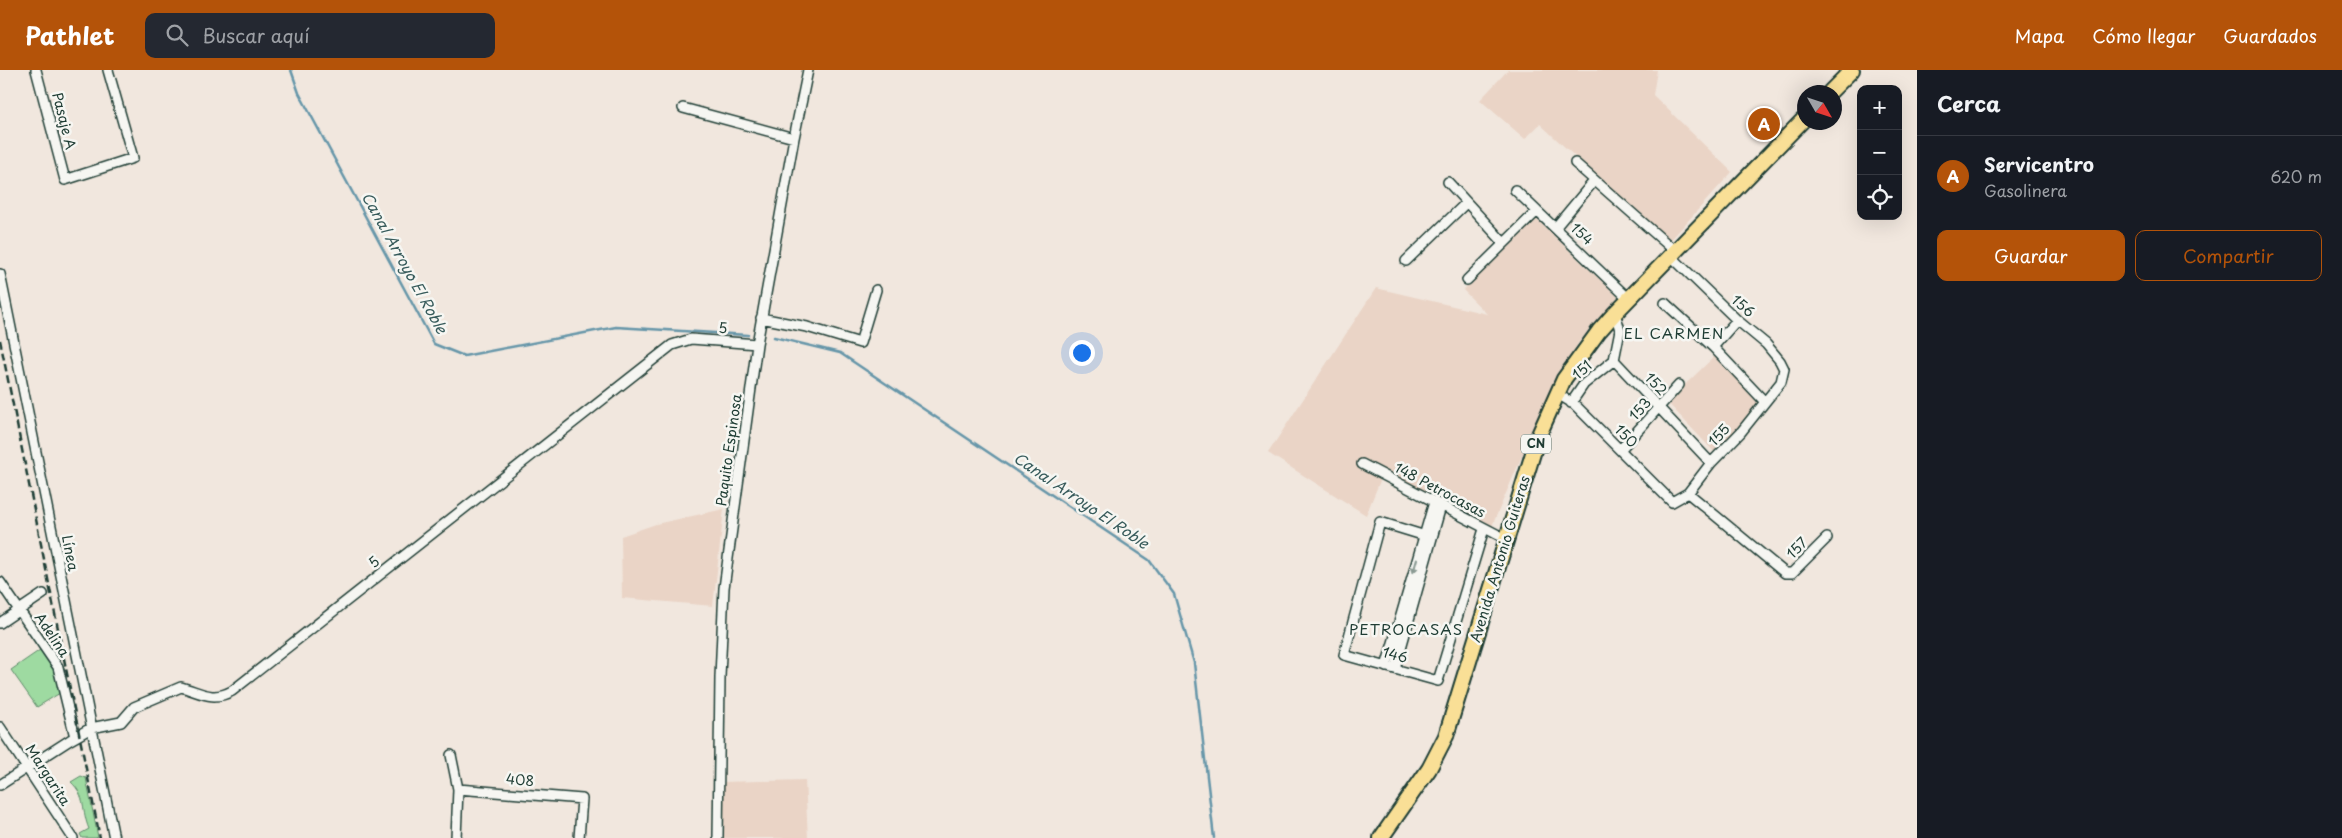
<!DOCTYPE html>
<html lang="es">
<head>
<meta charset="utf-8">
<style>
	:root { --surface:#171b24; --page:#242831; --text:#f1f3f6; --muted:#9ea1a6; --line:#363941; --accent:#b45309 }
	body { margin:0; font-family:"Playpen Sans",sans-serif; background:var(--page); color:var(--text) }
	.controls { position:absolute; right:15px; top:15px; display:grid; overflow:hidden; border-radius:10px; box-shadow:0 5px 20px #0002 }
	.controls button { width:45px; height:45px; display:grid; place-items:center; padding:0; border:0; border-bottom:1px solid var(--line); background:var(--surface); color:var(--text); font:25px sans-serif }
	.compass { position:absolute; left:1797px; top:15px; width:45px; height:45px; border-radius:50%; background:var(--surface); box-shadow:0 5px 20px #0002; rotate:129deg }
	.you { position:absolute; left:1081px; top:282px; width:18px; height:18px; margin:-12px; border:4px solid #fff; border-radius:50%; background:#1a73e8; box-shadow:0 0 0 8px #1a73e833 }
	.badge { display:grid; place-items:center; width:32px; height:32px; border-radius:50%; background:var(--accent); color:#fff; font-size:16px; font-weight:700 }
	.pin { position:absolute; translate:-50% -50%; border:2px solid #fff; box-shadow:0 1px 5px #0006 }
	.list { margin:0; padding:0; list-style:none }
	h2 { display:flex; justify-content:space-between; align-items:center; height:65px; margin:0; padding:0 20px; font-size:21px }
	h2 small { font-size:16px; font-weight:400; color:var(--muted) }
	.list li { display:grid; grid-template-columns:32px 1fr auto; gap:15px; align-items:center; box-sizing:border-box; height:80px; padding:0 20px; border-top:1px solid var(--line) }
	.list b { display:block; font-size:19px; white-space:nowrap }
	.list p { margin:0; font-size:16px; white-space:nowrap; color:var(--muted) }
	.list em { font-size:16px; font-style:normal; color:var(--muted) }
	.actions { display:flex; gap:10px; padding:15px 20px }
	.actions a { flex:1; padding:11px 0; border:1px solid var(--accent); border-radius:10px; text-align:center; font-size:18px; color:var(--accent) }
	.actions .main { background:var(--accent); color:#fff }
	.icon { flex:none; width:28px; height:28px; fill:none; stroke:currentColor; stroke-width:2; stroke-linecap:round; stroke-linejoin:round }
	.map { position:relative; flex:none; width:1917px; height:768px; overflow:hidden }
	header { display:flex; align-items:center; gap:30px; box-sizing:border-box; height:70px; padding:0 25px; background:var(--accent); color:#fff }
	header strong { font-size:24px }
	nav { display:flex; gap:28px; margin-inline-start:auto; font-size:18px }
	.search { width:350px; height:45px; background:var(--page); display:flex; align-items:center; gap:12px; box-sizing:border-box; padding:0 18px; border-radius:10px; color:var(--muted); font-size:19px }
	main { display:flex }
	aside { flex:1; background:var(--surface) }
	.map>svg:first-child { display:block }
	.built { fill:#ead4c6 }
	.green { fill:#9edaa1; stroke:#5e8c6a }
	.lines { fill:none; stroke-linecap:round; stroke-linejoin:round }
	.stream { stroke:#6696a9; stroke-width:2.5 }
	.street-casing { stroke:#1f3d34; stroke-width:12 }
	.primary-casing { stroke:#1f3d34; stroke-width:18 }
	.street { stroke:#f6f6f2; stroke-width:9 }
	.primary { stroke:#f9df96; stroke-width:14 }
	.rail { stroke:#1f3d34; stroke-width:2.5; stroke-dasharray:8 4; stroke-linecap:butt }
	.oneway { fill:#8a9a93 }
	.labels { text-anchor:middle; stroke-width:5; stroke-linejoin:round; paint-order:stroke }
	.shield { fill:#f6f6f2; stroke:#60746d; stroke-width:1 }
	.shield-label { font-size:12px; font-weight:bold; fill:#1f3d34 }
	.street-label { font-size:14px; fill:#1f3d34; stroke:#f6f6f2 }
	.water-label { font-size:15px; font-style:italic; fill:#375b5b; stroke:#f6f6f2 }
	.neighbourhood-label { font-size:15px; letter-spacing:1px; fill:#1f3d34; stroke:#f6f6f2 }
</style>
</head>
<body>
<header>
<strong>Pathlet</strong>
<div class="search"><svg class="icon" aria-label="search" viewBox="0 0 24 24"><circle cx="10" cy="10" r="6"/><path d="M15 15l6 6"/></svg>Buscar aquí</div>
<nav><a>Mapa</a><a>Cómo llegar</a><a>Guardados</a></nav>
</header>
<main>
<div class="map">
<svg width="1917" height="768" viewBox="0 0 1917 768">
	<rect width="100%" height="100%" fill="#f1e7de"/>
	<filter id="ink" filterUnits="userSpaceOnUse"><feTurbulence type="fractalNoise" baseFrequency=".02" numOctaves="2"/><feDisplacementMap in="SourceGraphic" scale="10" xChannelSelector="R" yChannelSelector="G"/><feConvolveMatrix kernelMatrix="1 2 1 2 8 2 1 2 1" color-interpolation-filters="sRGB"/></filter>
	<g filter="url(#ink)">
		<!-- built -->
		<path class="built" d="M 1508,0 L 1657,0 L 1653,25 L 1732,102 L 1668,173 L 1540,54 L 1525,69 L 1480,30 Z
			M 1535,148 L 1618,227 L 1579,272 L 1549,323 L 1492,456 L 1384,401 L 1366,445 L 1268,383 L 1376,218 L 1487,244 L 1463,220 Z
			M 1717,284 L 1763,333 L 1717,385 L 1667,332 Z
			M 724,439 L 713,536 L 622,528 L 621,466 L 656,454 Z
			M 805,710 L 808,768 L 720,768 L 721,712 Z"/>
		<!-- green -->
		<path class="green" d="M 40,580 L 55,601 L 60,623 L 37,637 L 11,600 Z
			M 81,706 L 86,708 L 98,767 L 96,768 L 82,768 L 80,764 L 89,759 C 81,740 87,727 71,712 Z"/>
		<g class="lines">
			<!-- stream -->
			<path class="stream" d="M 291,0 L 299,23 L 434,274 L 464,286 L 616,257 L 748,265
				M 774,267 L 840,283 L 1149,490 L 1174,524 L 1194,593 L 1214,768"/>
			<!-- street casing -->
			<g class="street-casing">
				<path id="street" d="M 36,0 L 65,110 L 133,88 L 108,0
					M 683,38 L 794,68
					M 1575,93 L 1675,181
					M 1448,112 L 1504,173
					M 1515,120 L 1629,229
					M 1555,158 L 1594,111
					M 1406,191 L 1466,133
					M 0,204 L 114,768
					M 1467,210 L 1537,141
					M 1665,233 L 1713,277 L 1765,332
					M 761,248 L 807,257 L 860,273 L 876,220
					M 1713,277 L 1737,250
					M 1614,290 L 1711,393
					M 1614,290 L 1620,260 L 1615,243
					M 1556,323 L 1574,334 L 1672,432 L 1688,423 L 1711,393 L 1741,362 L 1781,312 L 1784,299 L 1780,291 L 1766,274 L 1737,250 L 1671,186
					M 1571,333 L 1584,314 L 1614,290
					M 1620,380 L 1679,315
					M 1362,394 L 1506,469
					M 1688,423 L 1785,503 L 1792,503 L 1827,468
					M 1432,468 L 1380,452 L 1344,585 L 1438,611 L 1484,459
					M 0,512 L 58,597 L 75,667
					M 0,553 L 43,524
					M 1386,597 L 1434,432
					M 1395,599 L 1441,436
					M 0,657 L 73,768
					M 451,685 L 458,719
					M 0,715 L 70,670 L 91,658 L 121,652 L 134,637 L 181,617 C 200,622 212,632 232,621 L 672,275 L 691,269 L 757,274
					M 456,768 L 458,719 L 582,729 L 579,768
					M 718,768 L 720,607 L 724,518 L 757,274 L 794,68 L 808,0"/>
			</g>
			<!-- primary casing -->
			<g class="primary-casing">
				<path id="primary" d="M 1830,22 L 1852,0
					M 1381,768 L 1429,699 L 1446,666 L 1538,367 L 1564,309 L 1599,261 L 1615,243 L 1804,49"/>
			</g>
			<!-- street -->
			<use href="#street" class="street"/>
			<!-- primary -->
			<use href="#primary" class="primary"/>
			<!-- rail -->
			<path class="rail" d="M 0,270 L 100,768"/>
		</g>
		<!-- one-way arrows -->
		<defs><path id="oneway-solid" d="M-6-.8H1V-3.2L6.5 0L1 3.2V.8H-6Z" transform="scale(1.25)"/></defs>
		<use class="oneway" href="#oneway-solid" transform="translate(1415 496) rotate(106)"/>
	</g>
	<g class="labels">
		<!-- shield labels -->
		<rect class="shield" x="1521" y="364.5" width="30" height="19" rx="4"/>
		<g class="shield-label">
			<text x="1536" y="378">CN</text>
		</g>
		<!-- street labels -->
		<g class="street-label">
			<text transform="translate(64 51) rotate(76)" y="5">Pasaje A</text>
			<text transform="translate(1582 164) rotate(43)" y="5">154</text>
			<text transform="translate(1743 236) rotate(42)" y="5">156</text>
			<text transform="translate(723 258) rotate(5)" y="5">5</text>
			<text transform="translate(1582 300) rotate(-42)" y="5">151</text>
			<text transform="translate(1656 314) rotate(46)" y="5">152</text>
			<text transform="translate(1640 339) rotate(-48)" y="5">153</text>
			<text transform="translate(1719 365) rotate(-47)" y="5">155</text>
			<text transform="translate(1626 366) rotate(45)" y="5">150</text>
			<text transform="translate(729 380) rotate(-82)" y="5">Paquito Espinosa</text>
			<text transform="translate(1440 420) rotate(28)" y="5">148 Petrocasas</text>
			<text transform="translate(1797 478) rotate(-45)" y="5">157</text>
			<text transform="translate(70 483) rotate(79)" y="5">Línea</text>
			<text transform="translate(1500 489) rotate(-73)" y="5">Avenida Antonio Guiteras</text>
			<text transform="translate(374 492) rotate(-38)" y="5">5</text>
			<text transform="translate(52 565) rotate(56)" y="5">Adelina</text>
			<text transform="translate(1395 585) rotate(15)" y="5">146</text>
			<text transform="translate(48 705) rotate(57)" y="5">Margarita</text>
			<text transform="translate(520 710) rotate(5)" y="5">408</text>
		</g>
		<!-- water labels -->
		<g class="water-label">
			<text transform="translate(404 193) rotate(61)" y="5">Canal Arroyo El Roble</text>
			<text transform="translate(1081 431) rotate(34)" y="5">Canal Arroyo El Roble</text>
		</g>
		<!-- neighbourhood labels -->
		<g class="neighbourhood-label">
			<text x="1674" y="269">EL CARMEN</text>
			<text x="1406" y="565">PETROCASAS</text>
		</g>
	</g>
</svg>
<div class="controls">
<button>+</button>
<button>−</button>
<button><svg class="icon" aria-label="locate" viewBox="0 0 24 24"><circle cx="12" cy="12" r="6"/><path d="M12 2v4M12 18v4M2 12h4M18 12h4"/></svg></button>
</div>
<svg class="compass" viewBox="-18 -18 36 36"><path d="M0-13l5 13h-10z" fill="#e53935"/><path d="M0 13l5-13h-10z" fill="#9ea1a6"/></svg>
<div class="you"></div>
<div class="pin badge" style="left:1764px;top:54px">A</div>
</div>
<aside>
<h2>Cerca<small></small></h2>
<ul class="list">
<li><span class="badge">A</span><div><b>Servicentro</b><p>Gasolinera</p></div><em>620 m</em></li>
</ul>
<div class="actions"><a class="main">Guardar</a><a>Compartir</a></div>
</aside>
</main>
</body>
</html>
